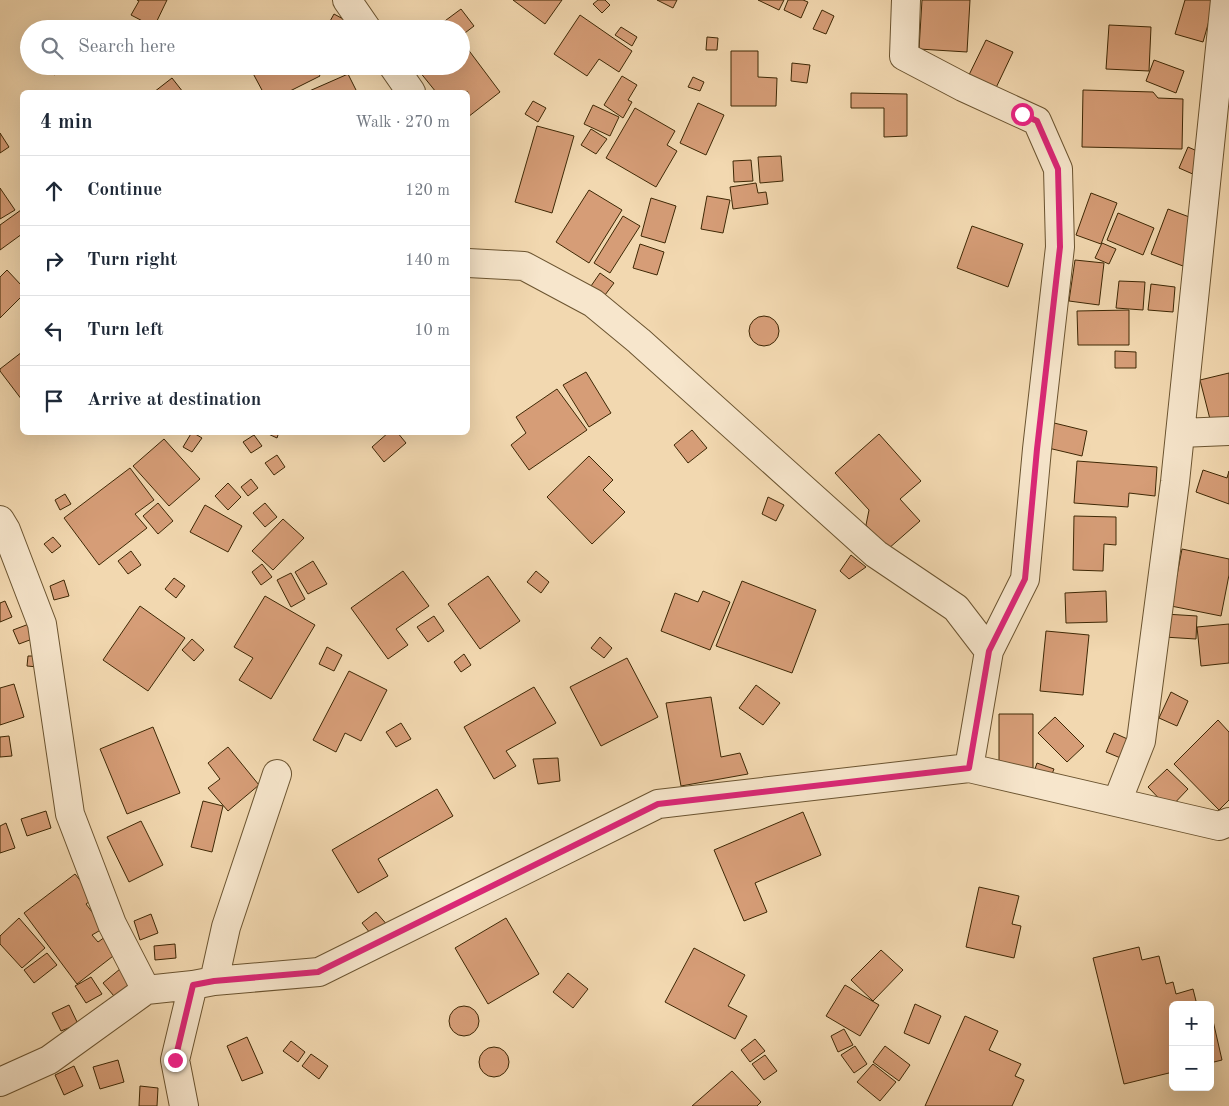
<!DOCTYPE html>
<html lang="en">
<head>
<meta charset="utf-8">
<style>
	:root { --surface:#fff; --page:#f2f2f3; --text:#1f2937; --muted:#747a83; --line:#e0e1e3 }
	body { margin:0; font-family:"Old Standard TT",serif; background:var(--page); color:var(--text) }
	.controls { position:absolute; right:15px; bottom:15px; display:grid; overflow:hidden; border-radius:8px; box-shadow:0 5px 20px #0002 }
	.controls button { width:45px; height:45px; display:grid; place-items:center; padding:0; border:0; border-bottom:1px solid var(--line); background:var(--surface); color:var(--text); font:25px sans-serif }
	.stop { position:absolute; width:15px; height:15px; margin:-11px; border:4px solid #db2777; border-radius:50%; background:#fff }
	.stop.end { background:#db2777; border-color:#fff; box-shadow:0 1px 5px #0008 }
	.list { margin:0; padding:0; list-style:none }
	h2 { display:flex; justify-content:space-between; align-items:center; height:65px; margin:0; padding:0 20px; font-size:21px }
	h2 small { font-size:16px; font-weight:400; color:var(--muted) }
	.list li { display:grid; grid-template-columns:32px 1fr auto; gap:15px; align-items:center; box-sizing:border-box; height:70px; padding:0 20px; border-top:1px solid var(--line) }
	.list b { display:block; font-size:19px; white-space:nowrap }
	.list em { font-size:16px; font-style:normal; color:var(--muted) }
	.icon { flex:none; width:28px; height:28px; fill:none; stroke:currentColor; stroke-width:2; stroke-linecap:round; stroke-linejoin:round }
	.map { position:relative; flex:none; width:1229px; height:1106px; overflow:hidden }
	.search { position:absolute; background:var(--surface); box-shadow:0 5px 20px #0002; left:20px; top:20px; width:450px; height:55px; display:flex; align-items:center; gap:12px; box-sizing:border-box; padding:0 18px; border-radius:28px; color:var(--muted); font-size:19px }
	.panel { position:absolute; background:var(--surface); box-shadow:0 5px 20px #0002; left:20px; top:90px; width:450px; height:345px; border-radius:8px }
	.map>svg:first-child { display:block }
	.building { fill:#d69d77; stroke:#3e2805 }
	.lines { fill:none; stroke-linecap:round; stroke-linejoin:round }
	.minor-casing { stroke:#6b5430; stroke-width:30 }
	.minor { stroke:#f7e6cc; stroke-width:28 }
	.route { stroke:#db2777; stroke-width:6 }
</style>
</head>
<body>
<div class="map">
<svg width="1229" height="1106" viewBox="0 0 1229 1106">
	<rect width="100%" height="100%" fill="#f2d8b0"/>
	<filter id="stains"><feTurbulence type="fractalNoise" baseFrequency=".004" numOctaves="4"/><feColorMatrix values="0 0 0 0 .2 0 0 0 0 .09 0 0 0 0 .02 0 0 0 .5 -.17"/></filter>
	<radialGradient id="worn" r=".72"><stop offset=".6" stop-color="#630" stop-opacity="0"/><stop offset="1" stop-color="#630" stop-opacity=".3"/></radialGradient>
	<!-- building -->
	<path class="building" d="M 137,0 L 167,0 L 154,27 L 131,15 L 139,1 Z
		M 513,0 L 562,0 L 545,24 Z
		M 598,0 L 605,0 L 610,5 L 602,13 L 593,4 Z
		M 657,0 L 677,0 L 673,8 Z
		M 758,0 L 784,0 L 779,10 Z
		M 788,0 L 803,0 L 808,2 L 801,18 L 784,10 Z
		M 922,0 L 970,0 L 967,52 L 919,49 Z
		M 1185,0 L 1215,0 L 1203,42 L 1175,34 Z
		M 461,9 L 474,26 L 461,36 L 461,29 L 434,29 Z
		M 822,10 L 834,16 L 826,34 L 813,29 Z
		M 334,14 L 345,20 L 339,29 L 329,23 Z
		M 580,15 L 632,51 L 619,72 L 599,59 L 587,76 L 554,54 Z
		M 292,21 L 296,29 L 276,29 Z
		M 1109,25 L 1151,27 L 1149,71 L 1106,69 Z
		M 621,27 L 637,37 L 632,46 L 615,35 Z
		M 707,37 L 718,38 L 717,50 L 706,50 Z
		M 461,40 L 500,92 L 468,117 L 468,92 L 436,92 L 415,66 L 461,66 Z
		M 986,40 L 1013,52 L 994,92 L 967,79 Z
		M 731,51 L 758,51 L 758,77 L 777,78 L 776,106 L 731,106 Z
		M 1154,60 L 1184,71 L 1176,93 L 1146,81 Z
		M 792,63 L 810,65 L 807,83 L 791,81 Z
		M 49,66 L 69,66 L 54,75 Z
		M 249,66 L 315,66 L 320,76 L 288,92 L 263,92 Z
		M 348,74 L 357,92 L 307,92 Z
		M 622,76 L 637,85 L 628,100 L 632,102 L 623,118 L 604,105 Z
		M 693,77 L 704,82 L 700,91 L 688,87 Z
		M 172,78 L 183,92 L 154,92 Z
		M 1083,90 L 1153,92 L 1158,98 L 1183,99 L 1182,149 L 1082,147 Z
		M 851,93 L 907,94 L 907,136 L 884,137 L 884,108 L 851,108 Z
		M 533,101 L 546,108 L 538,122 L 525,114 Z
		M 698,103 L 724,115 L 706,155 L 680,143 Z
		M 593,105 L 619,117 L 610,136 L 584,124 Z
		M 635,108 L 675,131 L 667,145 L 677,151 L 656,187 L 606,158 Z
		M 537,126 L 574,136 L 552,213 L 515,202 Z
		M 591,129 L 607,139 L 596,154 L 581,145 Z
		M 0,133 L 9,147 L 0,153 Z
		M 1188,147 L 1204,154 L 1195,175 L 1179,168 Z
		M 781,156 L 783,181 L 760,183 L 758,157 Z
		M 751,160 L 753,181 L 734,182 L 733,161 Z
		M 756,183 L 758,193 L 766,192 L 768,204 L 733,209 L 730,187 Z
		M 0,188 L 15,210 L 0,219 Z
		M 589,190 L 622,210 L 589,263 L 556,242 Z
		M 1091,193 L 1117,203 L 1101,244 L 1076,235 Z
		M 707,196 L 730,200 L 723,233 L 701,229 Z
		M 651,198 L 676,206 L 665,243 L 641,236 Z
		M 1168,209 L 1200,221 L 1183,266 L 1151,254 Z
		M 21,210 L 22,234 L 0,250 L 0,225 Z
		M 1118,213 L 1154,228 L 1143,255 L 1107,240 Z
		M 623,216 L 640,226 L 610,273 L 594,263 Z
		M 972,226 L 1023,244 L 1008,287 L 957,268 Z
		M 1102,243 L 1116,249 L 1109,264 L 1095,258 Z
		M 640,244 L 664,252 L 657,275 L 633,268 Z
		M 1075,260 L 1104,263 L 1099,305 L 1069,301 Z
		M 7,270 L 22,286 L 22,296 L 0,318 L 0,277 Z
		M 600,273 L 614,283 L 605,295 L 591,286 Z
		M 1119,281 L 1145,282 L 1143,310 L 1116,308 Z
		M 1151,284 L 1175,287 L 1173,312 L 1148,310 Z
		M 1129,310 L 1129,345 L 1078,345 L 1077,311 Z
		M749 331a15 15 0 1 1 30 0a15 15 0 1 1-30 0Z
		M 1115,351 L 1136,352 L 1136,368 L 1115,368 Z
		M 22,352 L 22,400 L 0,371 L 0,369 Z
		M 586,372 L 611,413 L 589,427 L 563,385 Z
		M 1229,373 L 1229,423 L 1212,427 L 1200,380 Z
		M 557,389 L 587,430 L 529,470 L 511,445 L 526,433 L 516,417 Z
		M 1050,422 L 1087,431 L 1082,456 L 1044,447 Z
		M 692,430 L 707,448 L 688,463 L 674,445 Z
		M 192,432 L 202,438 L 192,452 L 183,447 Z
		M 264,432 L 279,432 L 277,438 Z
		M 389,432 L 397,432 L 406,443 L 384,462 L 372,447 Z
		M 879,434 L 921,481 L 900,499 L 920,521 L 888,549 L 866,525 L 869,510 L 835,473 Z
		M 254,435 L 262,446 L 251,453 L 243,442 Z
		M 164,439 L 200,479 L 169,506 L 133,466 Z
		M 277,455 L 285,467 L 274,475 L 265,463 Z
		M 589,456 L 613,480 L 603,490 L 625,512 L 592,544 L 547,497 Z
		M 1077,461 L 1157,467 L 1155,496 L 1129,493 L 1128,507 L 1074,503 Z
		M 130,468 L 154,500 L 135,514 L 147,528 L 99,565 L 64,518 Z
		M 1203,470 L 1227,478 L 1229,471 L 1229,504 L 1196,492 Z
		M 251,479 L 258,488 L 248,496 L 241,487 Z
		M 228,483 L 241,497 L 228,510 L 215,496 Z
		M 65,494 L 71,504 L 60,510 L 55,500 Z
		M 768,497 L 784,505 L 776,521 L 762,514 Z
		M 158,503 L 173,521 L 158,534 L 143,516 Z
		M 265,503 L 277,517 L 265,527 L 253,513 Z
		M 205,505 L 242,526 L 228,552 L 190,532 Z
		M 1074,516 L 1116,517 L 1116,545 L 1104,544 L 1103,571 L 1073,570 Z
		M 283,519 L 304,538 L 273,570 L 252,551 Z
		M 53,537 L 61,546 L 52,553 L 44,544 Z
		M 1182,549 L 1229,559 L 1229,575 L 1221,616 L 1171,606 Z
		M 131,551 L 141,565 L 128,574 L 118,561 Z
		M 851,555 L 866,567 L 849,579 L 840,571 Z
		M 313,561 L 327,584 L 308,594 L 295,572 Z
		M 262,564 L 272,577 L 261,585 L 252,572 Z
		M 403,571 L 429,606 L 396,629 L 408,645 L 388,659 L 351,608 Z
		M 536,571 L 549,582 L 541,593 L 527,582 Z
		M 291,573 L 305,599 L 291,607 L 277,580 Z
		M 488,576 L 520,621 L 480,649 L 448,604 Z
		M 174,578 L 185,586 L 176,598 L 165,589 Z
		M 64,580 L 69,596 L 54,600 L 50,586 Z
		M 742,581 L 816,610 L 792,673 L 716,646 Z
		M 703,591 L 730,602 L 710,650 L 661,631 L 675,593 L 698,602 Z
		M 1106,591 L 1107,622 L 1066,623 L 1065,593 Z
		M 265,596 L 315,625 L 271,699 L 239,680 L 253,658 L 234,647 Z
		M 5,601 L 12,617 L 0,622 L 0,603 Z
		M 140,606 L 185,638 L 148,691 L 103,660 Z
		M 1165,614 L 1197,616 L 1196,639 L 1164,637 Z
		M 434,616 L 444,631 L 428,642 L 417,627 Z
		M 29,624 L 35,638 L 19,644 L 13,630 Z
		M 1229,624 L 1229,663 L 1201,666 L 1197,627 Z
		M 1046,631 L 1089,635 L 1083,695 L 1040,691 Z
		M 600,637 L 612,648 L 604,658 L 591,648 Z
		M 192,639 L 204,650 L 194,661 L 182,650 Z
		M 327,647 L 342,655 L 334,671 L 319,664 Z
		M 464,654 L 471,665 L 461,672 L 454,662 Z
		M 28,656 L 38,656 L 38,667 L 27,666 Z
		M 627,658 L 658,717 L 601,746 L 570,687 Z
		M 349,671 L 387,690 L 361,741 L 345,733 L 336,752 L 313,740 Z
		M 14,684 L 24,717 L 0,725 L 0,688 Z
		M 756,685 L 780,703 L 763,725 L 739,708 Z
		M 534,687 L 556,723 L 506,751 L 516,766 L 494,779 L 464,727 Z
		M 1171,692 L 1188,701 L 1177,726 L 1159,718 Z
		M 711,697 L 721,757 L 740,753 L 748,774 L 681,786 L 666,703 Z
		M 999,714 L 1033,714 L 1033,768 L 999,767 Z
		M 1055,717 L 1084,746 L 1067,762 L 1038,733 Z
		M 1218,720 L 1229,732 L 1229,800 L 1219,810 L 1174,764 Z
		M 401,723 L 411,739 L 396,747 L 386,732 Z
		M 153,727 L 180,793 L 127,814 L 100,749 Z
		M 1114,733 L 1132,741 L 1123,759 L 1106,752 Z
		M 9,736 L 12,756 L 0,757 L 0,737 Z
		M 228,747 L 259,785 L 228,811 L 208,788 L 220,779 L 208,763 Z
		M 558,758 L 560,781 L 538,784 L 533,759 Z
		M 1037,763 L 1054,769 L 1048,784 L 1032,778 Z
		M 1167,769 L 1188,789 L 1169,809 L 1148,787 Z
		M 437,789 L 453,816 L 378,859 L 388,876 L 358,893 L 332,850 Z
		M 203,801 L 223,806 L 212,852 L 191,847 Z
		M 46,811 L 51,828 L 27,836 L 21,819 Z
		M 803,812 L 821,855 L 755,883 L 767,912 L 744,921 L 714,850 Z
		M 141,821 L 163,865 L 129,882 L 107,837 Z
		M 6,823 L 15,848 L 0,853 L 0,826 Z
		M 75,874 L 94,898 L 86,904 L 104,928 L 92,935 L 98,942 L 105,937 L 117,953 L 77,984 L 24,913 Z
		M 979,887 L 1019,896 L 1012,924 L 1021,926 L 1014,958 L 966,947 Z
		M 376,912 L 389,927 L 374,938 L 362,923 Z
		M 151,914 L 158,933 L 140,940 L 134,921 Z
		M 19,918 L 45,948 L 22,968 L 0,944 L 0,936 Z
		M 506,918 L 539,974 L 488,1004 L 455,948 Z
		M 175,944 L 176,958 L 155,960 L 154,946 Z
		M 1139,947 L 1142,960 L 1159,956 L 1166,984 L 1173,982 L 1176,994 L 1193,989 L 1197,1005 L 1173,1005 L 1173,1072 L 1124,1084 L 1093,958 Z
		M 694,948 L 745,975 L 728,1006 L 747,1016 L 735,1039 L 665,1002 Z
		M 881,950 L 903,970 L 873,1001 L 851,980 Z
		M 47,953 L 57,965 L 34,983 L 24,970 Z
		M 120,969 L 136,987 L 119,1002 L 103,983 Z
		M 568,973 L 588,989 L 573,1008 L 553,992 Z
		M 91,977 L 102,994 L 86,1003 L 75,986 Z
		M 845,985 L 879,1005 L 860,1036 L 826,1016 Z
		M 915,1004 L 941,1016 L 929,1044 L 904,1033 Z
		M 69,1005 L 78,1024 L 61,1031 L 52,1013 Z
		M449 1021a15 15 0 1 1 30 0a15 15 0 1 1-30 0Z
		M 1211,1012 L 1222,1060 L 1210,1063 L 1210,1012 Z
		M 965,1016 L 998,1031 L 989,1050 L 1021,1064 L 1015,1076 L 1024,1080 L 1012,1106 L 925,1106 Z
		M 844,1029 L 853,1045 L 838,1052 L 831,1036 Z
		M 247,1037 L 263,1073 L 242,1081 L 227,1046 Z
		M 755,1039 L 765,1051 L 750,1062 L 741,1050 Z
		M 291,1041 L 305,1052 L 298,1062 L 283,1051 Z
		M 855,1046 L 867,1064 L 854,1073 L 841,1055 Z
		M 885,1046 L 910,1065 L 899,1081 L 873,1062 Z
		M479 1062a15 15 0 1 1 30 0a15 15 0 1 1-30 0Z
		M 311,1054 L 328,1066 L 319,1079 L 302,1066 Z
		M 765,1055 L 777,1071 L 764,1080 L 752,1064 Z
		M 118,1060 L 124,1082 L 100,1089 L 93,1067 Z
		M 873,1064 L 896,1082 L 880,1101 L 857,1082 Z
		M 74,1066 L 83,1086 L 64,1095 L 55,1075 Z
		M 732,1071 L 761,1102 L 757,1106 L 692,1106 Z
		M 140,1086 L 158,1088 L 157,1106 L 139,1106 Z"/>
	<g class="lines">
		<!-- minor casing -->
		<g class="minor-casing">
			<path id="minor" d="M 347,0 L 367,29
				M 906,0 L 904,56 L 963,87 L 1037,121 L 1058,169 L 1060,247 L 1037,449 L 1025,579 L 989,651 L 969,768
				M 393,66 L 411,92
				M 468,263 L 524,266 L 593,303 L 639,341 L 876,554 L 956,608 L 989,651
				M 1180,433 L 1229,431
				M 0,520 L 6,530 L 42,624 L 70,814 L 112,924 L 146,990
				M 1117,802 L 1141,741 L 1175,482 L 1225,0
				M 214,981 L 226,927 L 277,774
				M 0,1082 L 49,1060 L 146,990 L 193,985 L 214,981 L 319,972 L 658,804 L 969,768 L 1219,826 L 1229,822
				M 184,1106 L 175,1060 L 193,985"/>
		</g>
		<!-- minor -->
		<use href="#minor" class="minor"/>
	</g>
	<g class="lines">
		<!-- route -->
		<path class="route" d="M 175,1060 L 193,985 L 214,981 L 318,972 L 658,804 L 969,768 L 989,651 L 1025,579 L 1037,449 L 1060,247 L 1058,169 L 1037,121 L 1022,114"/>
	</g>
	<rect width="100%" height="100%" filter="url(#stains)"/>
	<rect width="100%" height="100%" fill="url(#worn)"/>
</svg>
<div class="controls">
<button>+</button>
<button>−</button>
</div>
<div class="stop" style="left:1022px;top:114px"></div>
<div class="stop end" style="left:175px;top:1060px"></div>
<div class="search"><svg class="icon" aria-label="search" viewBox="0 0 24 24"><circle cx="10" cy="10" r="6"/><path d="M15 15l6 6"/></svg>Search here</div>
<section class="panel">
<h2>4 min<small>Walk · 270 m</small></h2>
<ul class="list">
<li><svg class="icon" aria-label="ahead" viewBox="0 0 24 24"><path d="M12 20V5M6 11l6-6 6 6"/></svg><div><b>Continue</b></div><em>120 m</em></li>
<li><svg class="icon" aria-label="right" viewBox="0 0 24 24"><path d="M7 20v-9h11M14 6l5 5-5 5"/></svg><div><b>Turn right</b></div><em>140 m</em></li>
<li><svg class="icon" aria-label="left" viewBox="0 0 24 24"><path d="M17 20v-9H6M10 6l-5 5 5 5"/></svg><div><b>Turn left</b></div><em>10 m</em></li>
<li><svg class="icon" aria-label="arrive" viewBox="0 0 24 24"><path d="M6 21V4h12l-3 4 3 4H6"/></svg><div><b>Arrive at destination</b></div></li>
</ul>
</section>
</div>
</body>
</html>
